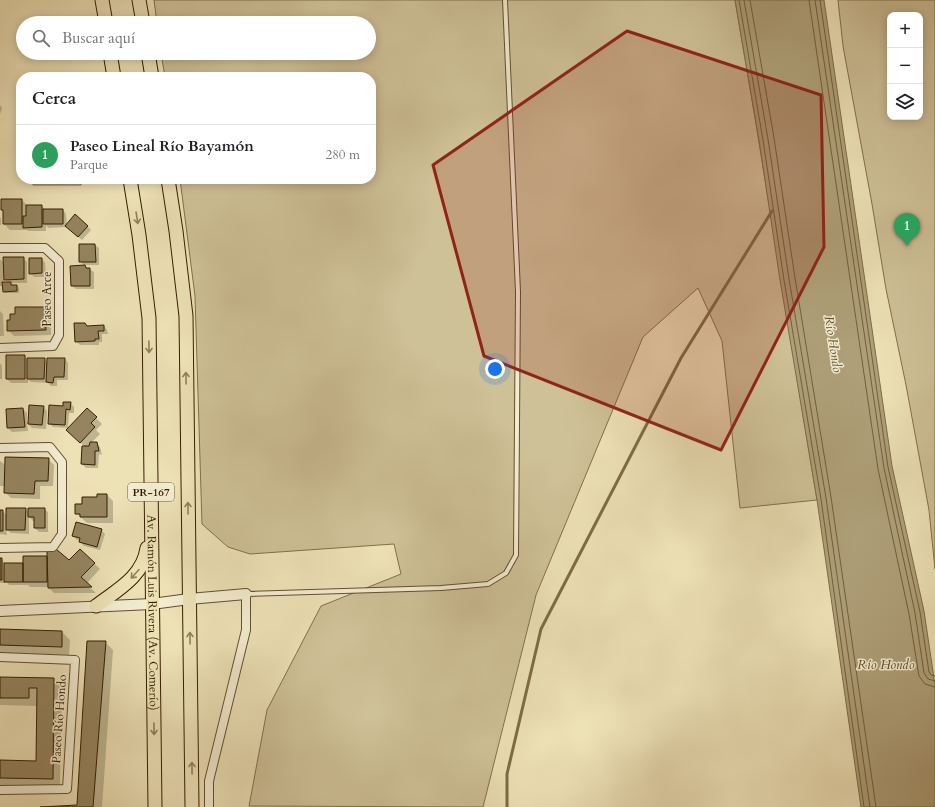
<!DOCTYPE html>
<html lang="es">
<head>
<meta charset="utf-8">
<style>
	:root { --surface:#fff; --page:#f6f6f6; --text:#202124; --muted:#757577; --line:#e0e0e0; --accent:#111827 }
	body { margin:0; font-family:Cardo,serif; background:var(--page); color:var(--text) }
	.controls { position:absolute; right:12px; top:12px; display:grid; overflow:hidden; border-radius:8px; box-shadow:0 2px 10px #0003 }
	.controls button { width:36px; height:36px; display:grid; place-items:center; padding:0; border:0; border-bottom:1px solid var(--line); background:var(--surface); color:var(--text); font:20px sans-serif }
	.you { position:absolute; left:495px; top:369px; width:14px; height:14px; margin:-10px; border:3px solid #fff; border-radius:50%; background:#1a73e8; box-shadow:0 0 0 6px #1a73e833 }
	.badge { display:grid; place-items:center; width:26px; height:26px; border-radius:50%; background:var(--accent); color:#fff; font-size:13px; font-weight:700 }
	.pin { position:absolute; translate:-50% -33px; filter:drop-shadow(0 1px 2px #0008) }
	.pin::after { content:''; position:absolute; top:21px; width:14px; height:12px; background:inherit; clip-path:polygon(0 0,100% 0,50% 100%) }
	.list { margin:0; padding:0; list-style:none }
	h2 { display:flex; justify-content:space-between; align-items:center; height:52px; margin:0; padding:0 16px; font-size:17px }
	h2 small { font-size:13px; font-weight:400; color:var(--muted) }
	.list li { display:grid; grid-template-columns:26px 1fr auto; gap:12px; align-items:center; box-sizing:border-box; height:60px; padding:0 16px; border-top:1px solid var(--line) }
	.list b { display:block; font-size:15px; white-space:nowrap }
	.list p { margin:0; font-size:13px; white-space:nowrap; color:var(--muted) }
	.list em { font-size:13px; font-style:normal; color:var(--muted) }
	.icon { flex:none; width:22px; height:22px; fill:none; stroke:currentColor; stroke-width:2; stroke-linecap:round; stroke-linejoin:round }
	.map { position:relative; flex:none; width:935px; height:807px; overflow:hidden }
	.search { position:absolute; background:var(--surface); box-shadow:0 2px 10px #0003; left:16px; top:16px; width:360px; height:44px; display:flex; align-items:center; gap:10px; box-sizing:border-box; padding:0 14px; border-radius:22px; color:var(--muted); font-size:15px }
	.panel { position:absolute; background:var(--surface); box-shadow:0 2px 10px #0003; left:16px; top:72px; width:360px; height:112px; border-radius:16px }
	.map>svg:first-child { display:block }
	.green { fill:#cec097; stroke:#82704c; fill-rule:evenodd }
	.water { fill:#ae9f78; stroke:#7e6c48 }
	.shadow { fill:#0003; fill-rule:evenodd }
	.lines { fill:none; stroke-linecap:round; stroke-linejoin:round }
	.shore { stroke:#725f3c; stroke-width:1 }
	.stream { stroke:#7e6c48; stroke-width:3 }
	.building { fill:#95845f; stroke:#351f00 }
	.service-casing { stroke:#63502e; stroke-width:6 }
	.minor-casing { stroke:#63502e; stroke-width:10 }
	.tertiary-casing { stroke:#63502e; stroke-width:12 }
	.primary-casing { stroke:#351f00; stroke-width:15 }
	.service { stroke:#f3ecd0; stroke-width:4 }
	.minor { stroke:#f3ecd0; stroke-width:8 }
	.tertiary { stroke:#f3ecd0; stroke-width:10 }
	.primary { stroke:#ede1b6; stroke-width:13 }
	.oneway { stroke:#91805b }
	.marked { fill:#8f2418; fill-opacity:0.2; stroke:#8f2418; stroke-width:3; stroke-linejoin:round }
	.labels { text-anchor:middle; stroke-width:3; stroke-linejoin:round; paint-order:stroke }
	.shield { fill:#f3ecd0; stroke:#6e5c3e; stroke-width:1 }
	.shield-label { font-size:11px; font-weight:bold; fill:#351f00 }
	.street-label { font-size:12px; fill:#351f00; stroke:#f3ecd0 }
	.water-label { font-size:13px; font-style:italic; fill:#5f4c2a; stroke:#f3ecd0 }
</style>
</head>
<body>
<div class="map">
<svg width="935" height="807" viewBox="0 0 935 807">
	<rect width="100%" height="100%" fill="#ede1b6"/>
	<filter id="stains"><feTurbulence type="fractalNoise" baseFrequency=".005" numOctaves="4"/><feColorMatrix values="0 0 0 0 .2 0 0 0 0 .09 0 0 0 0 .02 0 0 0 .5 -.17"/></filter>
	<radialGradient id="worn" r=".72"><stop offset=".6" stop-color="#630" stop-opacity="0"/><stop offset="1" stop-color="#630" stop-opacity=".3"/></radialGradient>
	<!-- green -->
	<path class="green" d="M 154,0 L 735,0 C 764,166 789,333 817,500 L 740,508 L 722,341 L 698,288 L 643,337 L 536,595 L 483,807 L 249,806 L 267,710 L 321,606 L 401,574 L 394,544 L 250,554 L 228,547 L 202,524 L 195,296 L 180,179 L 371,179 L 371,77 L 165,77 L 161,53 L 369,53 L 369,23 L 157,23 Z
		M 838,0 L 935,0 L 935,569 L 929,510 L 906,385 L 886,289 L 872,204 L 843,46 ZM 890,15 L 920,15 L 920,117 L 890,117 Z
		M 33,179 L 81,179 L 81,185 L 33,185 Z"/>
	<!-- water -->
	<path class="water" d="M 735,0 L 824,0 L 892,466 L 924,611 L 935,685 L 935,807 L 861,807 L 817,500 L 780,280 L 759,140 Z"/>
	<!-- shadow -->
	<path class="shadow" d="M 0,105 L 2,108 L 0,114 Z
		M 22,200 L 28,206 L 41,206 L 45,209 L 63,210 L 66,214 L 67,225 L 87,226 L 91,230 L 82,240 L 67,227 L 48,228 L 46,225 L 46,231 L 28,231 L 27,230 L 10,230 L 4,224 Z
		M 0,217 L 1,219 L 1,225 L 0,225 Z
		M 95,245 L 99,248 L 99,265 L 84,265 L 80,262 Z
		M 23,258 L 27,262 L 27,283 L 11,283 L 13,286 L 17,286 L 19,288 L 19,293 L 5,293 L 4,291 L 4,286 L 0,286 L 0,259 L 5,264 ZM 4,278 L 9,283 L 4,283 Z
		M 42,259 L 45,263 L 46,277 L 34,277 L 30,273 Z
		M 84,266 L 94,272 L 94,289 L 76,289 L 72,286 Z
		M 45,308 L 51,314 L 51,335 L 14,336 L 8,330 L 11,320 Z
		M 0,311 L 3,314 L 4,336 L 0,336 Z
		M 104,326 L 107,330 L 108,334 L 102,334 L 102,342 L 99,342 L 99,345 L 80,345 L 76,341 L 87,327 Z
		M 25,356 L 27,359 L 44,359 L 48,363 L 65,359 L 68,363 L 68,380 L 57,380 L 57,386 L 51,386 L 48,383 L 31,382 L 28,379 L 28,383 L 11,383 L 7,379 Z
		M 0,363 L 2,366 L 2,379 L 0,379 Z
		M 70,403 L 74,407 L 74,413 L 69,413 L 68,428 L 53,427 L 49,423 L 64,407 Z
		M 43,407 L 47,411 L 46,429 L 32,428 L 27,423 L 28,431 L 12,432 L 8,428 L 7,410 L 23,409 L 27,413 L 27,422 L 29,422 Z
		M 87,409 L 102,424 L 96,430 L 100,434 L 91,443 L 96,443 L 100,447 L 102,455 L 99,454 L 98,468 L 86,468 L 82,464 L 85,447 L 67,430 Z
		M 48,459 L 54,465 L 53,486 L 40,486 L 40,499 L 11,498 L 5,492 L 5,486 L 0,486 L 0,461 L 4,464 L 4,475 L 6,475 Z
		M 107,495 L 113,501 L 113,523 L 87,523 L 76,513 L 83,505 Z
		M 26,509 L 29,513 L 44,509 L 48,512 L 48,532 L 39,532 L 35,528 L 35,521 L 33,521 L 29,517 L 29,534 L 11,533 L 6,529 L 7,535 L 0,534 L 0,511 L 3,511 L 7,516 Z
		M 101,530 L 105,534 L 100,550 L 84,546 L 80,542 L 80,540 L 77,540 L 73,536 Z
		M 24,557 L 48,557 L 69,562 L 94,563 L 100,569 L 86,584 L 96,593 L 54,593 L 48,587 L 30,587 L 28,585 L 9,585 L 6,581 L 6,583 L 0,583 L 0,559 L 2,559 L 5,564 L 24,564 Z
		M 0,630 L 62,632 L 70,640 L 69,655 L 0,653 Z
		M 105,642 L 113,650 L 102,807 L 57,807 L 78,806 Z
		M 0,678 L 54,679 L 62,687 L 60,786 L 0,785 L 0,761 L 37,762 L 38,706 L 0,705 Z"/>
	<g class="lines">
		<!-- shore -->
		<path class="shore" d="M 739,0 L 763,140 L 784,280 L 821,499 L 864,807
			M 744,0 L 768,139 L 789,279 L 826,498 L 870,807
			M 750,0 L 774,138 L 795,278 L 831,497 L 876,807
			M 809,0 L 878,469 L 909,614 L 919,676 L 925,684 L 935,687
			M 815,0 L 884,468 L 915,613 L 924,673 L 928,679 L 935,681
			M 820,0 L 888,467 L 920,612 L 929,672 L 931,675 L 935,676"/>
		<!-- stream -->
		<path class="stream" d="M 507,807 L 507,774 L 541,629 L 681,358 L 772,211"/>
	</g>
	<!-- building -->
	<path class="building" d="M 1,199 L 22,199 L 22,224 L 3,224 L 3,210 L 1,210 Z
		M 26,205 L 42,205 L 42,227 L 23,228 L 23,216 L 26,216 Z
		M 43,209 L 63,209 L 63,224 L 43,224 Z
		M 75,214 L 88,226 L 78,237 L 65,226 Z
		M 79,244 L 95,244 L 96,262 L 79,262 Z
		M 3,257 L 24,257 L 24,279 L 4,280 Z
		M 29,258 L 42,258 L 42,273 L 29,274 Z
		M 85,265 L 86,268 L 90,268 L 90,286 L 71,286 L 70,266 Z
		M 2,282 L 11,282 L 11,285 L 17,285 L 17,291 L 3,292 Z
		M 15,307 L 45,307 L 46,330 L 7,331 L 7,320 L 10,320 L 10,314 L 15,314 Z
		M 74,323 L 85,323 L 87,326 L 104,325 L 104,331 L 98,331 L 99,339 L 95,339 L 95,341 L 75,342 Z
		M 6,355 L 25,355 L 25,379 L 6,379 Z
		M 27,358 L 45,358 L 44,379 L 27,379 Z
		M 47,358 L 65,358 L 64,377 L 54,377 L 53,383 L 46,382 Z
		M 63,402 L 71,402 L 70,410 L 66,409 L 65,425 L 48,424 L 49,405 L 63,406 Z
		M 29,405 L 44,406 L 42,425 L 28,424 Z
		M 23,408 L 25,427 L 7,428 L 6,409 Z
		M 87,408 L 97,417 L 91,423 L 95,427 L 80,443 L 66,430 Z
		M 90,442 L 97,442 L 99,451 L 95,451 L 95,465 L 81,464 L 82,446 L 89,446 Z
		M 5,457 L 49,458 L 48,481 L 35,481 L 34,494 L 4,493 Z
		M 97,494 L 107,494 L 107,517 L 80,517 L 80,514 L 75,514 L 75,504 L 82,504 L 82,497 L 97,497 Z
		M 6,508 L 26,508 L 25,530 L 6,530 Z
		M 28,508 L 45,508 L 45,528 L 34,528 L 34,517 L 28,517 Z
		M 0,510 L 3,510 L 3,531 L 0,531 Z
		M 76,522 L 102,529 L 97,547 L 79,542 L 80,538 L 72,536 Z
		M 56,549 L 69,560 L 80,549 L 95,563 L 81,577 L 92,587 L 48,588 L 47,552 Z
		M 23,556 L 47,556 L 47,582 L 23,582 Z
		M 0,558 L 2,558 L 2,580 L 0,580 Z
		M 4,563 L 23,563 L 23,582 L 4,582 Z
		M 0,629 L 62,631 L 62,647 L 0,645 Z
		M 87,641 L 106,641 L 93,807 L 40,807 L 77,805 Z
		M 0,677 L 54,678 L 53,779 L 0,778 L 0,760 L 36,761 L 37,688 L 29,688 L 29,698 L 0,698 Z"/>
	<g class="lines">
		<!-- service casing -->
		<g class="service-casing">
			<path id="service" d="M 246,594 L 441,588 L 488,584 L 506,573 L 516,555 L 518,292 L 505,0"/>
		</g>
		<!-- minor casing -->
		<g class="minor-casing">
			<path id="minor" d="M 0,248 L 45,248 L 59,261 L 59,335 L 53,346 L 0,348
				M 0,448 L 50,447 L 62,462 L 62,534 L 53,547 L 0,548
				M 0,657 L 75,660 L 67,789 L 0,790
				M 209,807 L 209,781 L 246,630 L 246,594"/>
		</g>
		<!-- tertiary casing -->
		<g class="tertiary-casing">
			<path id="tertiary" d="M 0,611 L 152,604 L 189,599 L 246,594"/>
		</g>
		<!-- primary casing -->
		<g class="primary-casing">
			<g id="primary">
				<path d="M 102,0 L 106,23"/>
				<path d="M 139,0 L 143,23"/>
				<path d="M 110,53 L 114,77"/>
				<path d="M 148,53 L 152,77"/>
				<path id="s1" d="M 130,179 L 139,235 L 149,318 L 155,807"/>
				<path d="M 168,179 L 176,231 L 186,316 L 192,807"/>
				<path d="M 96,606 C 117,590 143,577 147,548"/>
			</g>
		</g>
		<!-- service -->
		<use href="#service" class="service"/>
		<!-- minor -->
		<use href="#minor" class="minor"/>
		<!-- tertiary -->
		<use href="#tertiary" class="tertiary"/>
		<!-- primary -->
		<use href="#primary" class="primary"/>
	</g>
	<!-- one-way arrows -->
	<defs><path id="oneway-shaft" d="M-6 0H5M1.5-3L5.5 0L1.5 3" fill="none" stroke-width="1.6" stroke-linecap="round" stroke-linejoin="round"/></defs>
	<g class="oneway">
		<use href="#oneway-shaft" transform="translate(137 218) rotate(81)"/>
		<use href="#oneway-shaft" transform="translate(149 347) rotate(89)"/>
		<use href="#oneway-shaft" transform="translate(186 378) rotate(-91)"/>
		<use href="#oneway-shaft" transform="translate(188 508) rotate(-91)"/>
		<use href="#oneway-shaft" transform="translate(135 574) rotate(132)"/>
		<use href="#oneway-shaft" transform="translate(190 638) rotate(-91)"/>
		<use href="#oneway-shaft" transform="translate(154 729) rotate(89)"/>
		<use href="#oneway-shaft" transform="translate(192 768) rotate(-91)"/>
	</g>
	<!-- marked area -->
	<path class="marked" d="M 627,31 L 821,95 L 824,247 L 721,450 L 484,356 L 433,165 Z"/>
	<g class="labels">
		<!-- shield labels -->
		<rect class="shield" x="128" y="483" width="46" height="18" rx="3"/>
		<g class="shield-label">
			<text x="151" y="496">PR-167</text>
		</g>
		<!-- street labels -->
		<g class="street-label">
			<text transform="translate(47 299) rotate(-90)" y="4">Paseo Arce</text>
			<text dy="4" stroke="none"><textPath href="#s1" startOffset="435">Av. Ramón Luis Rivera (Av. Comerío)</textPath></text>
			<text transform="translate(59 719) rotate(-86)" y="4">Paseo Río Hondo</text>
		</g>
		<!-- water labels -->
		<g class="water-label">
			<text transform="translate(834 344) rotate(81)" y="5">Río Hondo</text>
			<text x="886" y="669">Río Hondo</text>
		</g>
	</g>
	<rect width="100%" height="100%" filter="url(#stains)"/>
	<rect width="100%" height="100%" fill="url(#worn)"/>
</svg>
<div class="controls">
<button>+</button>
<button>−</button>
<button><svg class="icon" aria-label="layers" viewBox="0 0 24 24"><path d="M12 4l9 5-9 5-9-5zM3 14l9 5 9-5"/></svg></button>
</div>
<div class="you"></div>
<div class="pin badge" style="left:907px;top:246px;background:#2e9e5b">1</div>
<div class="search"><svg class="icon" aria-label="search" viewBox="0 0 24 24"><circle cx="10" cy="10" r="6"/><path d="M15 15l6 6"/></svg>Buscar aquí</div>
<section class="panel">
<h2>Cerca<small></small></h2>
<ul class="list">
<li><span class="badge" style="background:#2e9e5b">1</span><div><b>Paseo Lineal Río Bayamón</b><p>Parque</p></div><em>280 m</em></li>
</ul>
</section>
</div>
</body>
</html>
